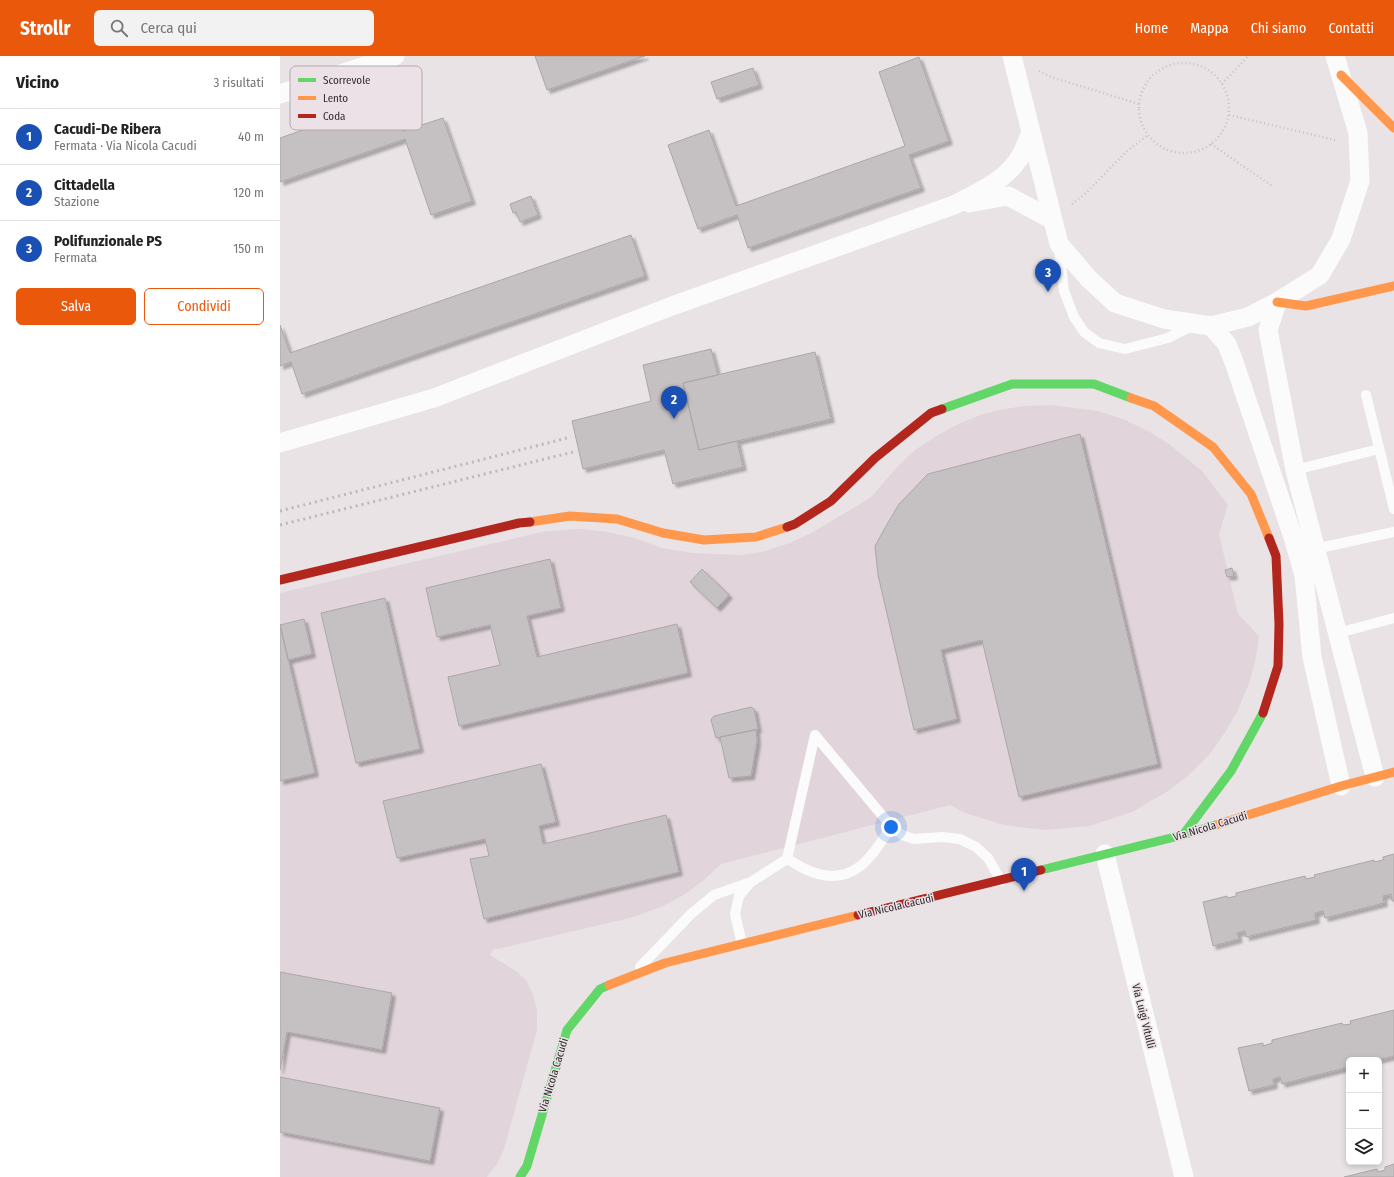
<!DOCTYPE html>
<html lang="it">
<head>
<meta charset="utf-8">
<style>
	:root { --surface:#fff; --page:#f2f2f2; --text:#222; --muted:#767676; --line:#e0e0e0; --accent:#ea580c }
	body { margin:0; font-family:"Fira Sans Condensed",sans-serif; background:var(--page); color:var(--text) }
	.controls { position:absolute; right:12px; bottom:12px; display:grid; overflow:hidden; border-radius:6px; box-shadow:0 2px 6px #0003 }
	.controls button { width:36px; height:36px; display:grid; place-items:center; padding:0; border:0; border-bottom:1px solid var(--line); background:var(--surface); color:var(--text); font:20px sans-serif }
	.you { position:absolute; left:611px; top:771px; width:14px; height:14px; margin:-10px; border:3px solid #fff; border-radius:50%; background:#1a73e8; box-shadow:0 0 0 6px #1a73e833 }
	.badge { display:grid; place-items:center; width:26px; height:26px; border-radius:50%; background:var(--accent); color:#fff; font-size:13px; font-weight:700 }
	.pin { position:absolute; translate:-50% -33px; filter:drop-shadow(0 1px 2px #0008) }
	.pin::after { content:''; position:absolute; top:21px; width:14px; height:12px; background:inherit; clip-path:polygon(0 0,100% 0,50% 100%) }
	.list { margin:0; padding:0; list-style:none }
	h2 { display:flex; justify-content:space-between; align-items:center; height:52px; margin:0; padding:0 16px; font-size:17px }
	h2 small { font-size:13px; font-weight:400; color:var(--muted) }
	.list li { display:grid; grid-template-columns:26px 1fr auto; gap:12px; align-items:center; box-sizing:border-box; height:56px; padding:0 16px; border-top:1px solid var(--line) }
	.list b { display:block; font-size:15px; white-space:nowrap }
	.list p { margin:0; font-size:13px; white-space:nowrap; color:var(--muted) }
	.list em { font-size:13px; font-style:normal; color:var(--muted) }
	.actions { display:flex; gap:8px; padding:12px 16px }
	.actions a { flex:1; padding:9px 0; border:1px solid var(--accent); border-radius:6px; text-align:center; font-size:14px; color:var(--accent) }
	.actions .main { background:var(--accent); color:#fff }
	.icon { flex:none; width:22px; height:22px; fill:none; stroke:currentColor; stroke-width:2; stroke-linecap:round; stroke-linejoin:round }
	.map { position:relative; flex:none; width:1114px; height:1121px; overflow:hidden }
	header { display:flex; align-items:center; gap:24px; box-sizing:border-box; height:56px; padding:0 20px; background:var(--accent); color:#fff }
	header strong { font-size:19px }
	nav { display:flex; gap:22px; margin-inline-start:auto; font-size:14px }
	.search { width:280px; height:36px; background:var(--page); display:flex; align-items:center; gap:10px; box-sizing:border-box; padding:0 14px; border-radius:6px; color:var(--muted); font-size:15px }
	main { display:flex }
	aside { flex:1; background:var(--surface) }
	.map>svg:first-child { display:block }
	.built { fill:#e1d5db }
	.building { fill:#c5c1c3; stroke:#aba7a9; filter:url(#shadow) }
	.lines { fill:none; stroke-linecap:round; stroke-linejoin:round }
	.path { stroke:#c5c3c4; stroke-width:2.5; stroke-dasharray:1 3; stroke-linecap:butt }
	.lane { stroke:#fcfbfb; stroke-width:10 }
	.street { stroke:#fcfbfb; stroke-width:19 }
	.fast { stroke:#63d668; stroke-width:9 }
	.slow { stroke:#ff974d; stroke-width:9 }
	.jam { stroke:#b3261e; stroke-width:9 }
	.rail { stroke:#bbbabb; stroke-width:3; stroke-dasharray:2 4; stroke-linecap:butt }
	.labels { text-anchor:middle; stroke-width:3; stroke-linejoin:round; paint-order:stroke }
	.street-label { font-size:11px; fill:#312d2f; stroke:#ebe1e6 }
	.key { fill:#ebe1e6; stroke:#b3abaf; stroke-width:1 }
	.key-label { font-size:11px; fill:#312d2f }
</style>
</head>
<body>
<header>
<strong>Strollr</strong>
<div class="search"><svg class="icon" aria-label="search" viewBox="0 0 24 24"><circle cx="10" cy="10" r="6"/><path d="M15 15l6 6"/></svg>Cerca qui</div>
<nav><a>Home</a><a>Mappa</a><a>Chi siamo</a><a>Contatti</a></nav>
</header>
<main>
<aside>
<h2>Vicino<small>3 risultati</small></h2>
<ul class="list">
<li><span class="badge" style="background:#1a4fb4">1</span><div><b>Cacudi-De Ribera</b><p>Fermata · Via Nicola Cacudi</p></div><em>40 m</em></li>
<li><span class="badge" style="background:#1a4fb4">2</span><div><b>Cittadella</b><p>Stazione</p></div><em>120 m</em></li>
<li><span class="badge" style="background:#1a4fb4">3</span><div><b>Polifunzionale PS</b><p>Fermata</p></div><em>150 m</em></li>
</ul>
<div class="actions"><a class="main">Salva</a><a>Condividi</a></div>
</aside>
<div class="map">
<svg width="1114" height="1121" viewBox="0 0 1114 1121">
	<defs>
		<filter id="shadow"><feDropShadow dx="3.5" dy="3.5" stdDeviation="1" flood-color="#0004"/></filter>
	</defs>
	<rect width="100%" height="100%" fill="#e9e3e6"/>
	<!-- built -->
	<path class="built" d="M 771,349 L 818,355 L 843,363 L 870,376 L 889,388 L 922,415 L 948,449 L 939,478 L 958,558 L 979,580 L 975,607 L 968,630 L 957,656 L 944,678 L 928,700 L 910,718 L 890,734 L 852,756 L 809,770 L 767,774 L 745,772 L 724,769 L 685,757 L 670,749 L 441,808 L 423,825 L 402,840 L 381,851 L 350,862 L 213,894 L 210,899 L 236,915 L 246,924 L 253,938 L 257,955 L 257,974 L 224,1093 L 217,1108 L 207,1121 L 0,1121 L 0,537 L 266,475 L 301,473 L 328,476 L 355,482 L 382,492 L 412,497 L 461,499 L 482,496 L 510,487 L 533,476 L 590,442 L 618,410 L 635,394 L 658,379 L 678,368 L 703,358 L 724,353 L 745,350 Z"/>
	<!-- building -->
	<path class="building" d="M 255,0 L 365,0 L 267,34 Z
		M 639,1 L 669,85 L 629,99 L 641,132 L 468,192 L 457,159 L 418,173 L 388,89 L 429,74 L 456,150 L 625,90 L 599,16 Z
		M 473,12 L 479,29 L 437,43 L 431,26 Z
		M 112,43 L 123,75 L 163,62 L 192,145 L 151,159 L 125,83 L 0,126 L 0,82 Z
		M 251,140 L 258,159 L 240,166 L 236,156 L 233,157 L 230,148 Z
		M 351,179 L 365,220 L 22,338 L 11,306 L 0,310 L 0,269 L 10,297 Z
		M 431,293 L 438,319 L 403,327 L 419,394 L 457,385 L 463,411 L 393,428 L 384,394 L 303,413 L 292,365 L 371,345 L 363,309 Z
		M 535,296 L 551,363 L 419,394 L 403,327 Z
		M 800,378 L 878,708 L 739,741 L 702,584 L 661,594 L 677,663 L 634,674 L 598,519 L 595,490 L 606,470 L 619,448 L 648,418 Z
		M 270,503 L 281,552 L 247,560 L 257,601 L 397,568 L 408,617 L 179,670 L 168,621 L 220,609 L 210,569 L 157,581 L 146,532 Z
		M 952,512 L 954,520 L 947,521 L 945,514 Z
		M 422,513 L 449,539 L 437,552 L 410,526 Z
		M 105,542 L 140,693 L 76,707 L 41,557 Z
		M 24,563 L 32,598 L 8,604 L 0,569 Z
		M 0,568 L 35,717 L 0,725 Z
		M 471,651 L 474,653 L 478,673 L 436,682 L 431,664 L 432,662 L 434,660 Z
		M 476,674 L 477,685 L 471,720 L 449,722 L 440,681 Z
		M 261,708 L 276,766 L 259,770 L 263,788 L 386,759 L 399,816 L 204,863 L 190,803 L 209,800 L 205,783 L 117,802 L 103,745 Z
		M 1114,798 L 1114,845 L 1112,845 L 1111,838 L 1103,840 L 1104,847 L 1045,862 L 1043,855 L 1035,857 L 1036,864 L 966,881 L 965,875 L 957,877 L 959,883 L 933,890 L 923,846 L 947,840 L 948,842 L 956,840 L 956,837 L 992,828 L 1025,820 L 1026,823 L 1035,821 L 1034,819 L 1094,804 L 1094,806 L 1103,804 L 1103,801 Z
		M 0,916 L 112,937 L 102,994 L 7,976 L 0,1014 Z
		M 1114,954 L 1114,1000 L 1097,1004 L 1080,1004 L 1079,1001 L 1069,1004 L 1069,1011 L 1002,1028 L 1000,1021 L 993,1023 L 994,1029 L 969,1035 L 958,992 L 983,987 L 983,990 L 992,987 L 992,984 L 1062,967 L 1063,969 L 1071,968 L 1070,965 Z
		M 0,1021 L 160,1052 L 150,1105 L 0,1076 Z
		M 1114,1108 L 1114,1121 L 1064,1121 L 1097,1113 L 1098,1116 L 1105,1114 L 1105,1111 Z"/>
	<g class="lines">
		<!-- path -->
		<path class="path" d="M859 52a45 45 0 1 1 90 0a45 45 0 1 1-90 0Z
			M 759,15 L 771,21 L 859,48
			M 942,28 L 968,0
			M 949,59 L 1055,84
			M 931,88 L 992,130
			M 792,148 L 806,137 L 847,95 L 868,79"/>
		<!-- lane -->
		<path class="lane" d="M 779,192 L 784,235 L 794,261 L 804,276 L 819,287 L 845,293 L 888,282 L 914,269
			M 1086,339 L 1114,453
			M 1015,414 L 1099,393
			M 1035,493 L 1114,476
			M 1058,577 L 1114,562
			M 535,679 L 611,770 L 622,779 L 634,783 L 662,781 L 680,783 L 696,791 L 708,802 L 721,825
			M 507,803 C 515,807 523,813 532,816 C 573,831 593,801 611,770
			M 462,888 L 455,858 L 459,840 L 469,828
			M 360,911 L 411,858 L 434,839 L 471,826 L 507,803 L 535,679"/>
		<!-- street -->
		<path class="street" d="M 732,0 L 779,188 L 809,223 L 835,247 L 884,263 L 931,270 L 968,261 L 997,246 L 1040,219 L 1061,183 L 1080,125 L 1078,77 L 1055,0
			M 0,38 L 115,0
			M 689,147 L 728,140 L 773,164
			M 997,246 L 988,274 L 1015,414 L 1095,721
			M 931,270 L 947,288 L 955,309 L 1013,481 L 1024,519 L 1032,601 L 1061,730
			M 0,387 L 154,342 L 392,250 L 674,149 C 697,137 723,126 738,104 C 744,96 747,85 751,76
			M 825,798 L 904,1121"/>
		<!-- fast -->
		<path class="fast" d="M 662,353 L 732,328 L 814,328 L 851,342
			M 903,779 L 951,715 L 983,657
			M 761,814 L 903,779 L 936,769
			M 240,1121 L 247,1110 L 287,974 L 320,933 L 329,929"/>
		<!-- slow -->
		<path class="slow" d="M 1061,19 L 1114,72
			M 997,246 L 1026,250 L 1114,230
			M 851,342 L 874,350 L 933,391 L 971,438 L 989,482
			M 250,466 L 290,460 L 337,463 L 383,477 L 424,484 L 476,481 L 507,471
			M 936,769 L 1061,730 L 1114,716
			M 329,929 L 385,907 L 578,859"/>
		<!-- jam -->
		<path class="jam" d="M 507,471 L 515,468 L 551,445 L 595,402 L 651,357 L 662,353
			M 0,524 L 239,467 L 250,466
			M 983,657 L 998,610 L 999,568 L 996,500 L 989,482
			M 578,859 L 761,814"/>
		<!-- rail -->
		<path class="rail" d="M 0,455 L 291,381
			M 0,469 L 297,395"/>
	</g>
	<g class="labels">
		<!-- street labels -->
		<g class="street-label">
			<text transform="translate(930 770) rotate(-17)" y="4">Via Nicola Cacudi</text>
			<text transform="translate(616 850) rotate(-13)" y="4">Via Nicola Cacudi</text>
			<text transform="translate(864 960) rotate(76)" y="4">Via Luigi Vitulli</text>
			<text transform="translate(273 1019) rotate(-73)" y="4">Via Nicola Cacudi</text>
		</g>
	</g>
	<!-- legend -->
	<rect x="10" y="10" width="132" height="64" rx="6" class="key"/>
	<rect x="18" y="22" width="18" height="4" fill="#63d668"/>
	<rect x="18" y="40" width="18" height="4" fill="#ff974d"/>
	<rect x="18" y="58" width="18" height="4" fill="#b3261e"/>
	<g class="key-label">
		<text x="43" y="28">Scorrevole</text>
		<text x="43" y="46">Lento</text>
		<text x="43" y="64">Coda</text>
	</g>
</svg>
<div class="controls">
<button>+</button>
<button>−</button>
<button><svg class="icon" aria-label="layers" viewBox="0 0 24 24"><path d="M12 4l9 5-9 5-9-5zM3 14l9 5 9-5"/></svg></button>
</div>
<div class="you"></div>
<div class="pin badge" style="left:744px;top:835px;background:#1a4fb4">1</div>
<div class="pin badge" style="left:394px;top:363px;background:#1a4fb4">2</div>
<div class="pin badge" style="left:768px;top:236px;background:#1a4fb4">3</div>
</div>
</main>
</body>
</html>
